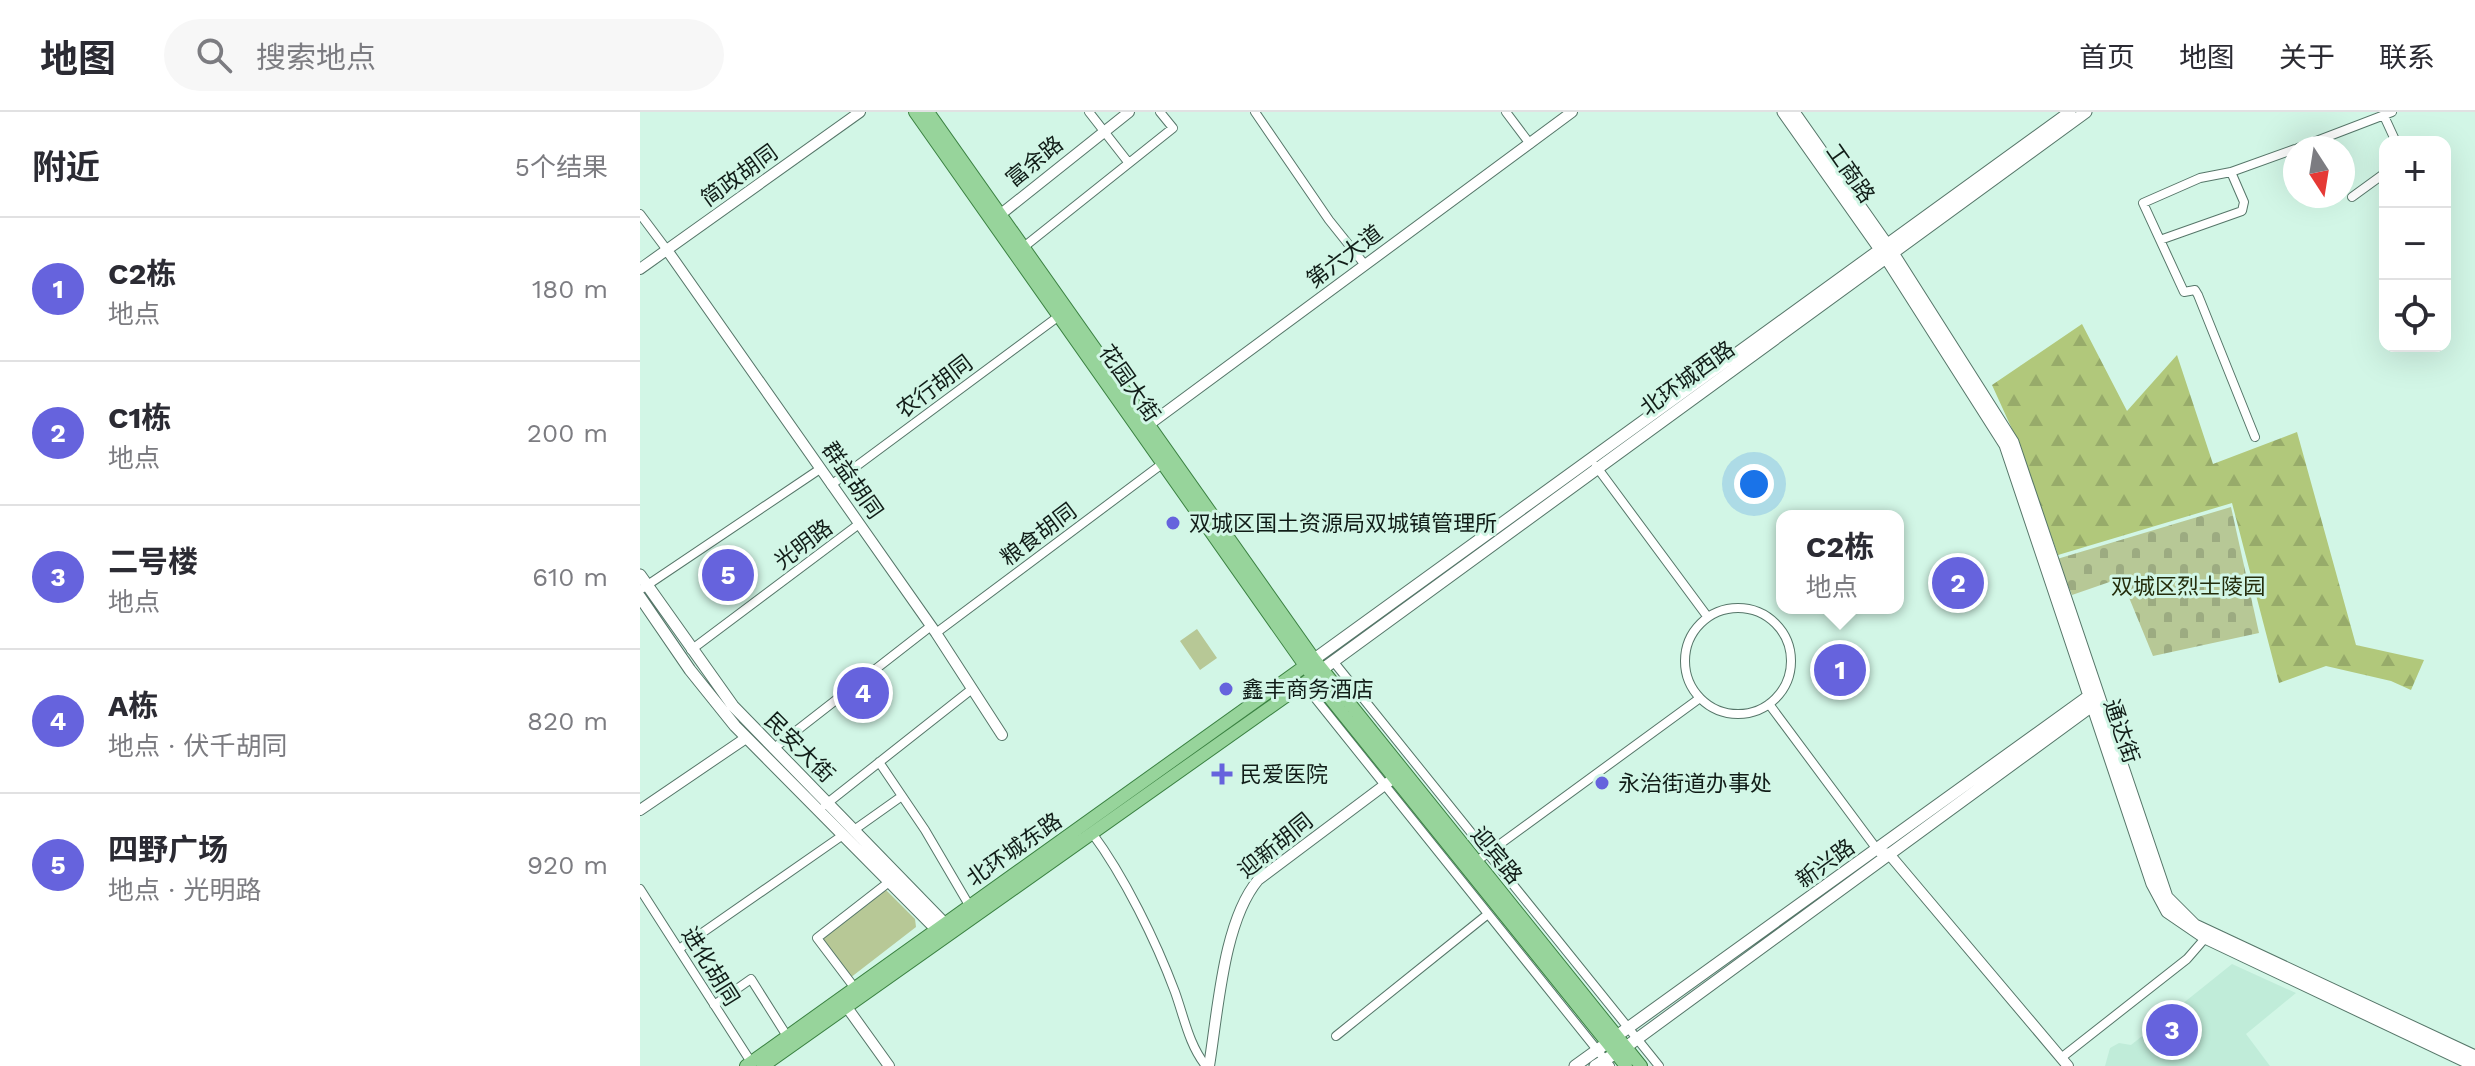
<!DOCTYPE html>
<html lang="zh">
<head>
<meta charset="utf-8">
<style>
	:root { --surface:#fff; --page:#f7f7f7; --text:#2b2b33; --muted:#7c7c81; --line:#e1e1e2; --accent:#6663dd }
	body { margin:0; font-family:"Work Sans","Noto Sans SC",sans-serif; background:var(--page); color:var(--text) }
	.controls { position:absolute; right:24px; top:24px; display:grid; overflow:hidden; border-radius:16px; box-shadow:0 8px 32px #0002 }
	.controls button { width:72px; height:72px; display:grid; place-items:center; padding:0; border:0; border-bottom:2px solid var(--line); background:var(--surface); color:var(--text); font:40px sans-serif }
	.compass { position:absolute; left:1643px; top:24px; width:72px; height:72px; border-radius:50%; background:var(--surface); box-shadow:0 8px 32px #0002; rotate:168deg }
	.you { position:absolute; left:1114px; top:372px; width:28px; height:28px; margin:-20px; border:6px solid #fff; border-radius:50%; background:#1a73e8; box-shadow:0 0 0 12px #1a73e833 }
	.badge { display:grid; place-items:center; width:52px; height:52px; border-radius:50%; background:var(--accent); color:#fff; font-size:26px; font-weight:700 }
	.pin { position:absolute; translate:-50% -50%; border:4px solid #fff; box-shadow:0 2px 8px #0006 }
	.popup { position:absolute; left:1136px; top:398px; width:128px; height:104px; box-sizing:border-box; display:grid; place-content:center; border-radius:16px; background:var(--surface); filter:drop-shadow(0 2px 6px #0005); font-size:26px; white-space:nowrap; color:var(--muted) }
	.popup b { font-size:30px; color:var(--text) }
	.popup::after { content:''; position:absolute; left:50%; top:100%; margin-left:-16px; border:16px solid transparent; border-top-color:var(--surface) }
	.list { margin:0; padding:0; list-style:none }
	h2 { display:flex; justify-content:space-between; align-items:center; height:104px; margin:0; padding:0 32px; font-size:34px }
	h2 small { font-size:26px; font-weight:400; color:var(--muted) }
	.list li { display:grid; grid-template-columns:52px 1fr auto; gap:24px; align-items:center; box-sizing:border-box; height:144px; padding:0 32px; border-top:2px solid var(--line) }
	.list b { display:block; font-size:30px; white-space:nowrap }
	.list p { margin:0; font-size:26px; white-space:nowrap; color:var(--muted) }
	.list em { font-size:26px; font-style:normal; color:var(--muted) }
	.icon { flex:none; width:44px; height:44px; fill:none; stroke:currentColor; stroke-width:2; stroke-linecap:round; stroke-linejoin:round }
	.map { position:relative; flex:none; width:1835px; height:954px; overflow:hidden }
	header { display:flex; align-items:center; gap:48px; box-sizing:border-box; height:112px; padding:0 40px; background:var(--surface); border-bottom:2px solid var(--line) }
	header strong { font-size:38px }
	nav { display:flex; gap:44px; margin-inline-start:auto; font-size:28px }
	.search { width:560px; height:72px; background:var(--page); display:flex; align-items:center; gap:20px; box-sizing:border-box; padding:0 28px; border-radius:44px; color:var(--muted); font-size:30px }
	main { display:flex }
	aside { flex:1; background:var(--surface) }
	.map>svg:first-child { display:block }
	.built { fill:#c0ecd9 }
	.green { fill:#b7c896 }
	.forest { fill:url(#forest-firs) }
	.cemetery { fill:url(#cemetery-stones) }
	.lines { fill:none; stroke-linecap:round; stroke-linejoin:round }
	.minor-casing { stroke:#567669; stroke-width:10 }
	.tertiary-casing { stroke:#567669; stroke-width:12 }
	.secondary-casing { stroke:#567669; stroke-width:13 }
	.primary-casing { stroke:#3b8242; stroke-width:14 }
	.minor { stroke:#fff; stroke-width:8 }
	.tertiary { stroke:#fff; stroke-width:10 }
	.secondary { stroke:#fff; stroke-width:11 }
	.primary { stroke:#97d49b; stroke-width:12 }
	.poi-dot { fill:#6663dd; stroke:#d2f6e6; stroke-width:3 }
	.labels { text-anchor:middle; stroke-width:6; stroke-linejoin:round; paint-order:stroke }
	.street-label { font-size:22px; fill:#111d18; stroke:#d2f6e6 }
	.poi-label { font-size:22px; fill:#111d18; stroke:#d2f6e6; text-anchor:start }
	.park-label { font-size:22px; fill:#242d0c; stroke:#d2f6e6 }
</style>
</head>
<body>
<header>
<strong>地图</strong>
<div class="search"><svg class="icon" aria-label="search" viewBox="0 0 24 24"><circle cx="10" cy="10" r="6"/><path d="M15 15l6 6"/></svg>搜索地点</div>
<nav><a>首页</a><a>地图</a><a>关于</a><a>联系</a></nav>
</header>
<main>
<aside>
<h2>附近<small>5个结果</small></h2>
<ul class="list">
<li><span class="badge">1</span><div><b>C2栋</b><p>地点</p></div><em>180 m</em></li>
<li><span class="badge">2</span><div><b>C1栋</b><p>地点</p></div><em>200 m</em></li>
<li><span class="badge">3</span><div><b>二号楼</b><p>地点</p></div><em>610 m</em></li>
<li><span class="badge">4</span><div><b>A栋</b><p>地点 · 伏千胡同</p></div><em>820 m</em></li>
<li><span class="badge">5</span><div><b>四野广场</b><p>地点 · 光明路</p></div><em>920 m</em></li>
</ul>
</aside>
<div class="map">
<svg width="1835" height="954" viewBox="0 0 1835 954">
	<defs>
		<pattern id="forest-firs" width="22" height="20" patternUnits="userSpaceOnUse" patternTransform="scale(2)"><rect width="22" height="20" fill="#b1c87b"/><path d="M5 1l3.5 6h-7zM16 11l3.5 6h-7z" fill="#97ab6a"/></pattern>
		<pattern id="cemetery-stones" width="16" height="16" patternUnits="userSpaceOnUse" patternTransform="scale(2)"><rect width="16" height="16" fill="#b7c896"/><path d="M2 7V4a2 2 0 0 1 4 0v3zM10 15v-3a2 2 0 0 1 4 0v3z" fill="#9cab81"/></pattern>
	</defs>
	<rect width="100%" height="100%" fill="#d2f6e6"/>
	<!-- built -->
	<path class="built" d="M 1592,852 L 1656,881 L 1606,922 L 1630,954 L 1465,954 L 1470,936 L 1479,931 L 1491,933 Z"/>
	<!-- green -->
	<path class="green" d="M 557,517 L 577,546 L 560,558 L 540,529 Z
		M 245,777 L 275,807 L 276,815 L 210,866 L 180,827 Z"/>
	<!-- forest -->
	<path class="forest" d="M 1442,212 L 1487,299 L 1537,243 L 1573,352 L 1657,320 L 1716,533 L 1784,548 L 1771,578 L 1751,569 L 1686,554 L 1639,571 L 1592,391 L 1418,443 L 1377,328 L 1352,273 Z"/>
	<!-- cemetery -->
	<path class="cemetery" d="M 1591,395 L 1619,521 L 1513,544 L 1481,466 L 1432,483 L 1417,447 Z"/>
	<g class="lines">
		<!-- minor casing -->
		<g class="minor-casing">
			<path id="minor" d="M 449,0 L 488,50
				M 615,0 L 689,108 L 725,153
				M 866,0 L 890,32
				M 1744,4 L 1756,30
				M 1658,36 L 1752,0
				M 1712,85 L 1745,61
				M 0,102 L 27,138
				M 1520,128 L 1602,99 L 1604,90 L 1591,60
				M 380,138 L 533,16 L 520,0
				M 1615,325 L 1558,183 L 1555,178 L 1544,180 L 1503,91 L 1560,66 L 1591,60 L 1655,37
				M 956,354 L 1067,504
				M 191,373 L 419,204
				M 0,478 L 180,357
				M1045 549a53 53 0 1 1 106 0a53 53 0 1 1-106 0Z
				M 296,521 L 522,352
				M 51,538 L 219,412
				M 693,549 L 1019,954
				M 663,571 L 970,954
				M 1129,592 L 1239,740
				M 133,637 L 291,514
				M 239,650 L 285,718 L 329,793
				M 185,693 L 332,577
				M 214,718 L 262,684
				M 452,721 C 484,764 516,829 535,880 C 544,905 549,933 566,954
				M 841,746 L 1060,586
				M 0,777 L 111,950
				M 39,837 L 203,723
				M 214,875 L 177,826 L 249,770
				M 74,893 L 111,867 L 147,924
				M 696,924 L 848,802
				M 1421,946 L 1547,847 L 1567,824"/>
		</g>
		<!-- tertiary casing -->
		<g class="tertiary-casing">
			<path id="tertiary" d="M 356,106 L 489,0
				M 27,138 L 296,521 L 362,623
				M 0,157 L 220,0
				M 503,317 L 932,0
				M 0,698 L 106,626
				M 1244,741 L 1249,742 L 1428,954
				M 206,894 L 249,954
				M 569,954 C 578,900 583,810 618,768 L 754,666"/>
		</g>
		<!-- secondary casing -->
		<g class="secondary-casing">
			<path id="secondary" d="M 1143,0 L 1246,146 L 1365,333 L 1512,772 L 1527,800 L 1565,826 L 1835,954
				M 1154,0 L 1253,141 L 1373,330 L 1527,785 L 1555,813 L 1835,944
				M 0,463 L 93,594 L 309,816
				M 0,485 L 50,558 L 95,614 L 303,824
				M 669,551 L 1430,0
				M 676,562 L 1446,0
				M 935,954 L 1453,581
				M 955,954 L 986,935 L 1456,591"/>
		</g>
		<!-- primary casing -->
		<g class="primary-casing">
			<path id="primary" d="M 275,0 L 673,565 L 986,954
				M 288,0 L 674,547 L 1001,954
				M 106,954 L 665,554
				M 123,954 L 673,565"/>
		</g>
		<!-- minor -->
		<use href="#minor" class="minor"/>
		<!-- tertiary -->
		<use href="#tertiary" class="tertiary"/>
		<!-- secondary -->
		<use href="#secondary" class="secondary"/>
		<!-- primary -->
		<use href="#primary" class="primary"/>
	</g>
	<!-- markers -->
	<g class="poi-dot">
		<circle cx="533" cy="411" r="8"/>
		<circle cx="586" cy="577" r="8"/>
		<path d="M578 650h8v8h8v8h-8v8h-8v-8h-8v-8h8z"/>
		<circle cx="962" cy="671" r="8"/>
	</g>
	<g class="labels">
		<!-- street labels -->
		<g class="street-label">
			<text transform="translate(394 49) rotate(-39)" y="8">富余路</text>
			<text transform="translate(1211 61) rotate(55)" y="8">工商路</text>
			<text transform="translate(99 63) rotate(-36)" y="8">简政胡同</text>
			<text transform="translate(704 144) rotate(-37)" y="8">第六大道</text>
			<text transform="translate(1047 266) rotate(-36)" y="8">北环城西路</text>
			<text transform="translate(490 271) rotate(55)" y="8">花园大街</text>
			<text transform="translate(294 274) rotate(-37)" y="8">农行胡同</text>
			<text transform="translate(213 368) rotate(55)" y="8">群益胡同</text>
			<text transform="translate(398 422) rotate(-37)" y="8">粮食胡同</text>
			<text transform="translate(163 432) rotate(-37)" y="8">光明路</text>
			<text transform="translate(1482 619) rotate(71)" y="8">通达街</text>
			<text transform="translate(160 635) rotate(45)" y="8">民安大街</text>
			<text transform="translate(635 733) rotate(-39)" y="8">迎新胡同</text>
			<text transform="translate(374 737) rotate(-35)" y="8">北环城东路</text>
			<text transform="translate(857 743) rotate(51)" y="8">迎宾路</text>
			<text transform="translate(1185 751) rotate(-36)" y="8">新兴路</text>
			<text transform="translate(71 854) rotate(58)" y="8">进化胡同</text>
		</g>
		<!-- poi labels -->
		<g class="poi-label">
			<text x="549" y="419">双城区国土资源局双城镇管理所</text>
			<text x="602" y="585">鑫丰商务酒店</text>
			<text x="600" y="670">民爱医院</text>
			<text x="978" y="679">永治街道办事处</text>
		</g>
		<!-- park labels -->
		<g class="park-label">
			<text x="1548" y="482">双城区烈士陵园</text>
		</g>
	</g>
</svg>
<div class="controls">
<button>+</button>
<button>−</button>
<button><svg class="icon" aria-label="locate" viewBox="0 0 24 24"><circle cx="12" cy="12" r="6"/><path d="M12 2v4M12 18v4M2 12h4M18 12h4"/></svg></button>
</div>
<svg class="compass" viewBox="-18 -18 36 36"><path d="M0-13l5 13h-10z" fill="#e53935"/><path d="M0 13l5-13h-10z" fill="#7c7c81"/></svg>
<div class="you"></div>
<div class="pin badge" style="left:1200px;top:558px">1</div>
<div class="popup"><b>C2栋</b>地点</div>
<div class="pin badge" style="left:1318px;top:471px">2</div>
<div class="pin badge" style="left:1532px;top:918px">3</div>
<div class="pin badge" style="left:223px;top:581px">4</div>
<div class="pin badge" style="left:88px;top:463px">5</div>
</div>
</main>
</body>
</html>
